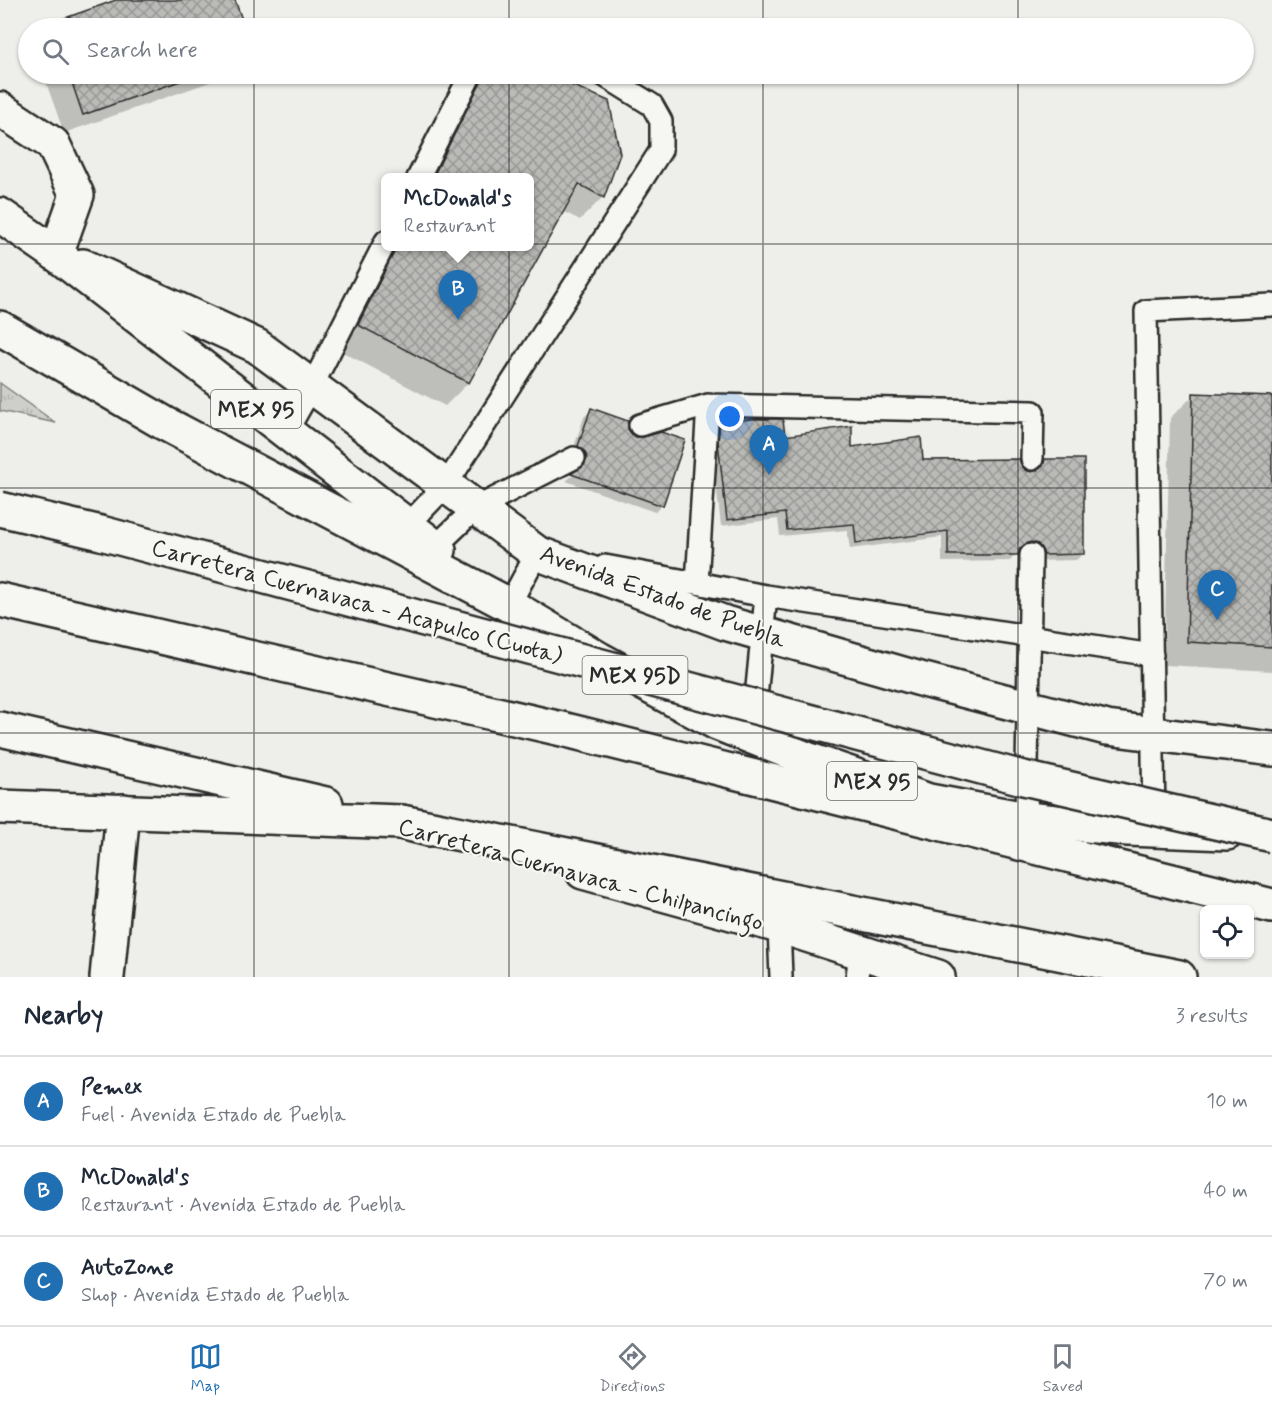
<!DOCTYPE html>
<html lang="en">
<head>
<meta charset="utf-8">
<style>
	:root { --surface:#fff; --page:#f2f2f3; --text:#1f2937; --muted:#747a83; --line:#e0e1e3; --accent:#1f6fb2 }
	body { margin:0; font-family:Mynerve,sans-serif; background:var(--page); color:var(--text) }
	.controls { position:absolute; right:18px; bottom:18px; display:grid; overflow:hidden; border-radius:9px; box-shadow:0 2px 4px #0004 }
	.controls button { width:54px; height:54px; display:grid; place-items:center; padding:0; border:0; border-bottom:2px solid var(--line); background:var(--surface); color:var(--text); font:30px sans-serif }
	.you { position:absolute; left:730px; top:417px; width:21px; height:21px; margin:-15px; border:4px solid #fff; border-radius:50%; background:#1a73e8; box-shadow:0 0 0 9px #1a73e833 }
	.badge { display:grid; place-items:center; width:39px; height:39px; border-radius:50%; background:var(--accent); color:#fff; font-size:20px; font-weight:700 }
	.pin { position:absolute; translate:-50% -50px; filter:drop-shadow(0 2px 3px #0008) }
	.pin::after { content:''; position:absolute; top:32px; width:21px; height:18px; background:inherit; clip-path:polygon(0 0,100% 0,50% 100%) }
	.popup { position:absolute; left:381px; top:173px; width:153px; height:78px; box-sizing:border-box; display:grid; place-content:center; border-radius:9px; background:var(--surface); filter:drop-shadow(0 2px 4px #0005); font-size:20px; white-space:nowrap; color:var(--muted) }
	.popup b { font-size:22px; color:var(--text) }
	.popup::after { content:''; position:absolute; left:50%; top:100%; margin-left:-12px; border:12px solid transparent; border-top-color:var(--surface) }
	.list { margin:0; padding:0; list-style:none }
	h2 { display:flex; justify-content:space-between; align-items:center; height:78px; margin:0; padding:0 24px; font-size:26px }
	h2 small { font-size:20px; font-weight:400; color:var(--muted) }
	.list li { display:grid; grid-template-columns:39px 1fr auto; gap:18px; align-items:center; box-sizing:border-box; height:90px; padding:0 24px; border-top:2px solid var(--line) }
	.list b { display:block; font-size:22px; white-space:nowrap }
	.list p { margin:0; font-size:20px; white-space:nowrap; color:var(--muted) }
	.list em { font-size:20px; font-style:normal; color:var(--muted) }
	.icon { flex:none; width:33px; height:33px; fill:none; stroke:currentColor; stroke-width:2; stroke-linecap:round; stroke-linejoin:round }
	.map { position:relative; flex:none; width:1272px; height:977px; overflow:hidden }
	.search { position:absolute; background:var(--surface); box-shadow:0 2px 4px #0004; left:18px; right:18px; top:18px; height:66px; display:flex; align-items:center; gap:15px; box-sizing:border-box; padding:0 21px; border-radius:33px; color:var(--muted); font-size:22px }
	.sheet { height:348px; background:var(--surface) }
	nav { display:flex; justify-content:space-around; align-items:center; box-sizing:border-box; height:84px; border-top:2px solid var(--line); background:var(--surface); font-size:16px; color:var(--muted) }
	nav a { display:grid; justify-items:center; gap:3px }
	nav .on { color:var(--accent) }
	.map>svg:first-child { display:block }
	.grass { fill:url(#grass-tufts); stroke:#7c7c7a; stroke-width:1.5 }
	.shadow { fill:#0003 }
	.building { fill:url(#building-cross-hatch); stroke:#2b2b2b; stroke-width:1.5 }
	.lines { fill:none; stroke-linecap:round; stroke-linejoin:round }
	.lane-casing { stroke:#2b2b2b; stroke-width:26 }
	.street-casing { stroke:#2b2b2b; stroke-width:38 }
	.secondary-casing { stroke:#2b2b2b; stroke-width:38 }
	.primary-casing { stroke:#2b2b2b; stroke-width:38 }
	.highway-casing { stroke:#2b2b2b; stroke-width:38 }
	.lane { stroke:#f6f6f2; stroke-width:21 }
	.street { stroke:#f6f6f2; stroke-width:33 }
	.secondary { stroke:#f6f6f2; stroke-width:33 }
	.primary { stroke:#f6f6f2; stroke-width:33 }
	.highway { stroke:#f6f6f2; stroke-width:33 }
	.highway-bridge-casing { stroke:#2b2b2b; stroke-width:38; stroke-linecap:butt }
	.highway-bridge { stroke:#f6f6f2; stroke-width:33 }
	.grid { fill:none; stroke:#2b2b2b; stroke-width:1.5; stroke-opacity:0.55 }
	.labels { text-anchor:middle; stroke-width:4.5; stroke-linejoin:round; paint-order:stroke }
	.shield { fill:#f6f6f2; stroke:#686867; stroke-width:1.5 }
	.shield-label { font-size:22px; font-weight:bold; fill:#2b2b2b }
	.street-label { font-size:24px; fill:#2b2b2b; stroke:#f6f6f2 }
</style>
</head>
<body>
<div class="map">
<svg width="1272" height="977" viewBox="0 0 1272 977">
	<defs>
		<pattern id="grass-tufts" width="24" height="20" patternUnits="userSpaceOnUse" patternTransform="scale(1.5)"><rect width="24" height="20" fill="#cececa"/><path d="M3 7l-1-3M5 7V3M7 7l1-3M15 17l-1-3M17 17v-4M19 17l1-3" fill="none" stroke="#b1b1ae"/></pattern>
		<pattern id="building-cross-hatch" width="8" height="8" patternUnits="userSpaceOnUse" patternTransform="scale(1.5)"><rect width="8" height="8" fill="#babab7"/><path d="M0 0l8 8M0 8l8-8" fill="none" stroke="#979795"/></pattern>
	</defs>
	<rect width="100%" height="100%" fill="#eeeeea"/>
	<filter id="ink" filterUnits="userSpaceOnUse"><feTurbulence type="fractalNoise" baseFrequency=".0167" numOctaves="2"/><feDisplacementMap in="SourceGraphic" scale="12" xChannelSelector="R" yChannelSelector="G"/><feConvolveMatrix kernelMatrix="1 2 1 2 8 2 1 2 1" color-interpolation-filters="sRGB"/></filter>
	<g filter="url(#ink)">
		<!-- grass -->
		<path class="grass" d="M 0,383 L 56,423 L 0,411 Z"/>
		<!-- shadow -->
		<path class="shadow" d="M 121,0 L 234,0 L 243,28 L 47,28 L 52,24 Z
			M 43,74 L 233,74 L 64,133 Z
			M 496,74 L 543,74 L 608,102 L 618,154 L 603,197 L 580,220 L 562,211 L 468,383 L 445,406 L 335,348 L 386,246 L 530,246 L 530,178 L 422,178 L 460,102 L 484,78 Z
			M 1194,395 L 1272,397 L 1272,671 L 1164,665 L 1170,418 Z
			M 591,410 L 626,430 L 662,505 L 655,512 L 566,481 L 579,470 L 581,467 L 579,458 L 572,453 L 584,417 Z
			M 720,425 L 784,438 L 922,462 L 1020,467 L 1031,473 L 1037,472 L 1038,467 L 1045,460 L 1083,554 L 1076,560 L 1037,561 L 1031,551 L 1023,548 L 1018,551 L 1010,561 L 942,562 L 942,537 L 850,549 L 847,530 L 780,536 L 778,519 L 721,526 L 712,450 L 713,432 Z"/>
		<!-- building -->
		<path class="building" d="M 116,0 L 235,0 L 245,28 L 53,28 L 51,23 Z
			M 69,74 L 200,74 L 83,115 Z
			M 492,74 L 546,74 L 609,101 L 620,154 L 604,198 L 579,184 L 469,383 L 358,325 L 397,246 L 530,246 L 530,177 L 433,177 L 483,77 Z
			M 1193,393 L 1272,396 L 1272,647 L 1187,642 Z
			M 591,408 L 628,421 L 628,429 L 636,437 L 644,437 L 661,432 L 685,440 L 663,506 L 571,474 L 584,465 L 587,459 L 585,452 L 578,446 Z
			M 752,419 L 783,419 L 785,436 L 852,426 L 852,447 L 921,437 L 923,460 L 1019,459 L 1025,470 L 1032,472 L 1043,466 L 1045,459 L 1084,459 L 1084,554 L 1044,555 L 1038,544 L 1031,542 L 1020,548 L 1018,555 L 948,555 L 948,531 L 856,543 L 854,524 L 787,530 L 785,513 L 727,520 L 718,442 L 720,423 Z"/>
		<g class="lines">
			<!-- lane casing -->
			<g class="lane-casing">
				<path id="lane" d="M 418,178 L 471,74
					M 640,425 L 708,405 L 1033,412 L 1032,459
					M 286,432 L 312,386 L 386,241
					M 407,526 L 446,485 L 661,150 L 661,121 L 652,105 L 602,74
					M 435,547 L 476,508 L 574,458
					M 605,566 L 766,596
					M 697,583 L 708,405
					M 509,605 L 537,553 L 548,555
					M 754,718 L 766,596 L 1152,655
					M 1154,818 L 1146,311 L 1272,305
					M 1026,819 L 1031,555
					M 779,926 L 781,977
					M 857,977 L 860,952"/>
			</g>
			<!-- street casing -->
			<g class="street-casing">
				<path id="street" d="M 0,109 L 53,144 L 77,195 L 56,254
					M 107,977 L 123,811"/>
			</g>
			<!-- secondary casing -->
			<g class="secondary-casing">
				<path id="secondary" d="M 83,266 L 257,346 L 537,553 L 725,623 L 924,680 L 1107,728 L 1272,749"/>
			</g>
			<!-- primary casing -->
			<g class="primary-casing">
				<path id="primary" d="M 0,215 L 56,254 L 439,550
					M 0,328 L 164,423 L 509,605 L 599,659 L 717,723 L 807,759 L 929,801 L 1026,819 L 1128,829 L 1227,833
					M 0,729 L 326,804
					M 0,807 L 401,822 L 429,829
					M 583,872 L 779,926 L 938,977"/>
			</g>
			<!-- highway casing -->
			<g class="highway-casing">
				<path id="highway" d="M 0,600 L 566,730 L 1272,906
					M 401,822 L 1179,977"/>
			</g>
			<!-- lane -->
			<use href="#lane" class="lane"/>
			<!-- street -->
			<use href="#street" class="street"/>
			<!-- secondary -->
			<use href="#secondary" class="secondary"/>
			<!-- primary -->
			<use href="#primary" class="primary"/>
			<!-- highway -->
			<use href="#highway" class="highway"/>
			<!-- highway-bridge casing -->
			<g class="highway-bridge-casing">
				<path id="highway-bridge" d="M 0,509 L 101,533 L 1019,777 L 1272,835"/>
			</g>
			<!-- highway-bridge -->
			<use href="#highway-bridge" class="highway-bridge"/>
		</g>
	</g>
	<!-- grid -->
	<path class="grid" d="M 254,0 L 254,28M 509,0 L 509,28M 763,0 L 763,28M 1018,0 L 1018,28M 254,74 L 254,977M 509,74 L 509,977M 763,74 L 763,977M 1018,74 L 1018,977M 0,244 L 1272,244M 0,488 L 1272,488M 0,733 L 1272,733"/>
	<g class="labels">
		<!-- shield labels -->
		<g class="shield">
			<rect x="211" y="390" width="90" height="38" rx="4.5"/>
			<rect x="582.5" y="656" width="105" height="38" rx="4.5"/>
			<rect x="827" y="762" width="90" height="38" rx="4.5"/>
		</g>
		<g class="shield-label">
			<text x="256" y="417">MEX 95</text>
			<text x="635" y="683">MEX 95D</text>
			<text x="872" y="789">MEX 95</text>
		</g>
		<!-- street labels -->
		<g class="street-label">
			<text transform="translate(663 596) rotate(20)" y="8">Avenida Estado de Puebla</text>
			<text transform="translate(357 601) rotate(15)" y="8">Carretera Cuernavaca - Acapulco (Cuota)</text>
			<text transform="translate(581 874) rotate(15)" y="8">Carretera Cuernavaca - Chilpancingo</text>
		</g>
	</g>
</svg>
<div class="controls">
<button><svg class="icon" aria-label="locate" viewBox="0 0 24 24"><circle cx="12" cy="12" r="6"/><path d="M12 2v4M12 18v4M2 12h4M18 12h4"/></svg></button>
</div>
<div class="you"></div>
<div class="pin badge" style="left:769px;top:475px">A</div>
<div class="pin badge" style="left:458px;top:320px">B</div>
<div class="popup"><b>McDonald's</b>Restaurant</div>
<div class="pin badge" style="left:1217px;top:620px">C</div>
<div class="search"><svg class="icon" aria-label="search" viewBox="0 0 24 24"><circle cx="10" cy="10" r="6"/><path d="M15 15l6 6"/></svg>Search here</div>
</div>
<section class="sheet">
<h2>Nearby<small>3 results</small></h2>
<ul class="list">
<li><span class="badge">A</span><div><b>Pemex</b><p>Fuel · Avenida Estado de Puebla</p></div><em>10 m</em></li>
<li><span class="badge">B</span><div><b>McDonald's</b><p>Restaurant · Avenida Estado de Puebla</p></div><em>40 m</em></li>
<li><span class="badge">C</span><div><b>AutoZone</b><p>Shop · Avenida Estado de Puebla</p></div><em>70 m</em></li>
</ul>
</section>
<nav>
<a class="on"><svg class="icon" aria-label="map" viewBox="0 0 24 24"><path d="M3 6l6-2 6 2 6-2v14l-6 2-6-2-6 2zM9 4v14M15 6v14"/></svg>Map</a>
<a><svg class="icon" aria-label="directions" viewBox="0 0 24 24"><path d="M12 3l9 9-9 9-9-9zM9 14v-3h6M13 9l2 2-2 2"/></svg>Directions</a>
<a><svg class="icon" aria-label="saved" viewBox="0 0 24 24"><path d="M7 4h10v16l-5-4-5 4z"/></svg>Saved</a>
</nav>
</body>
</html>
